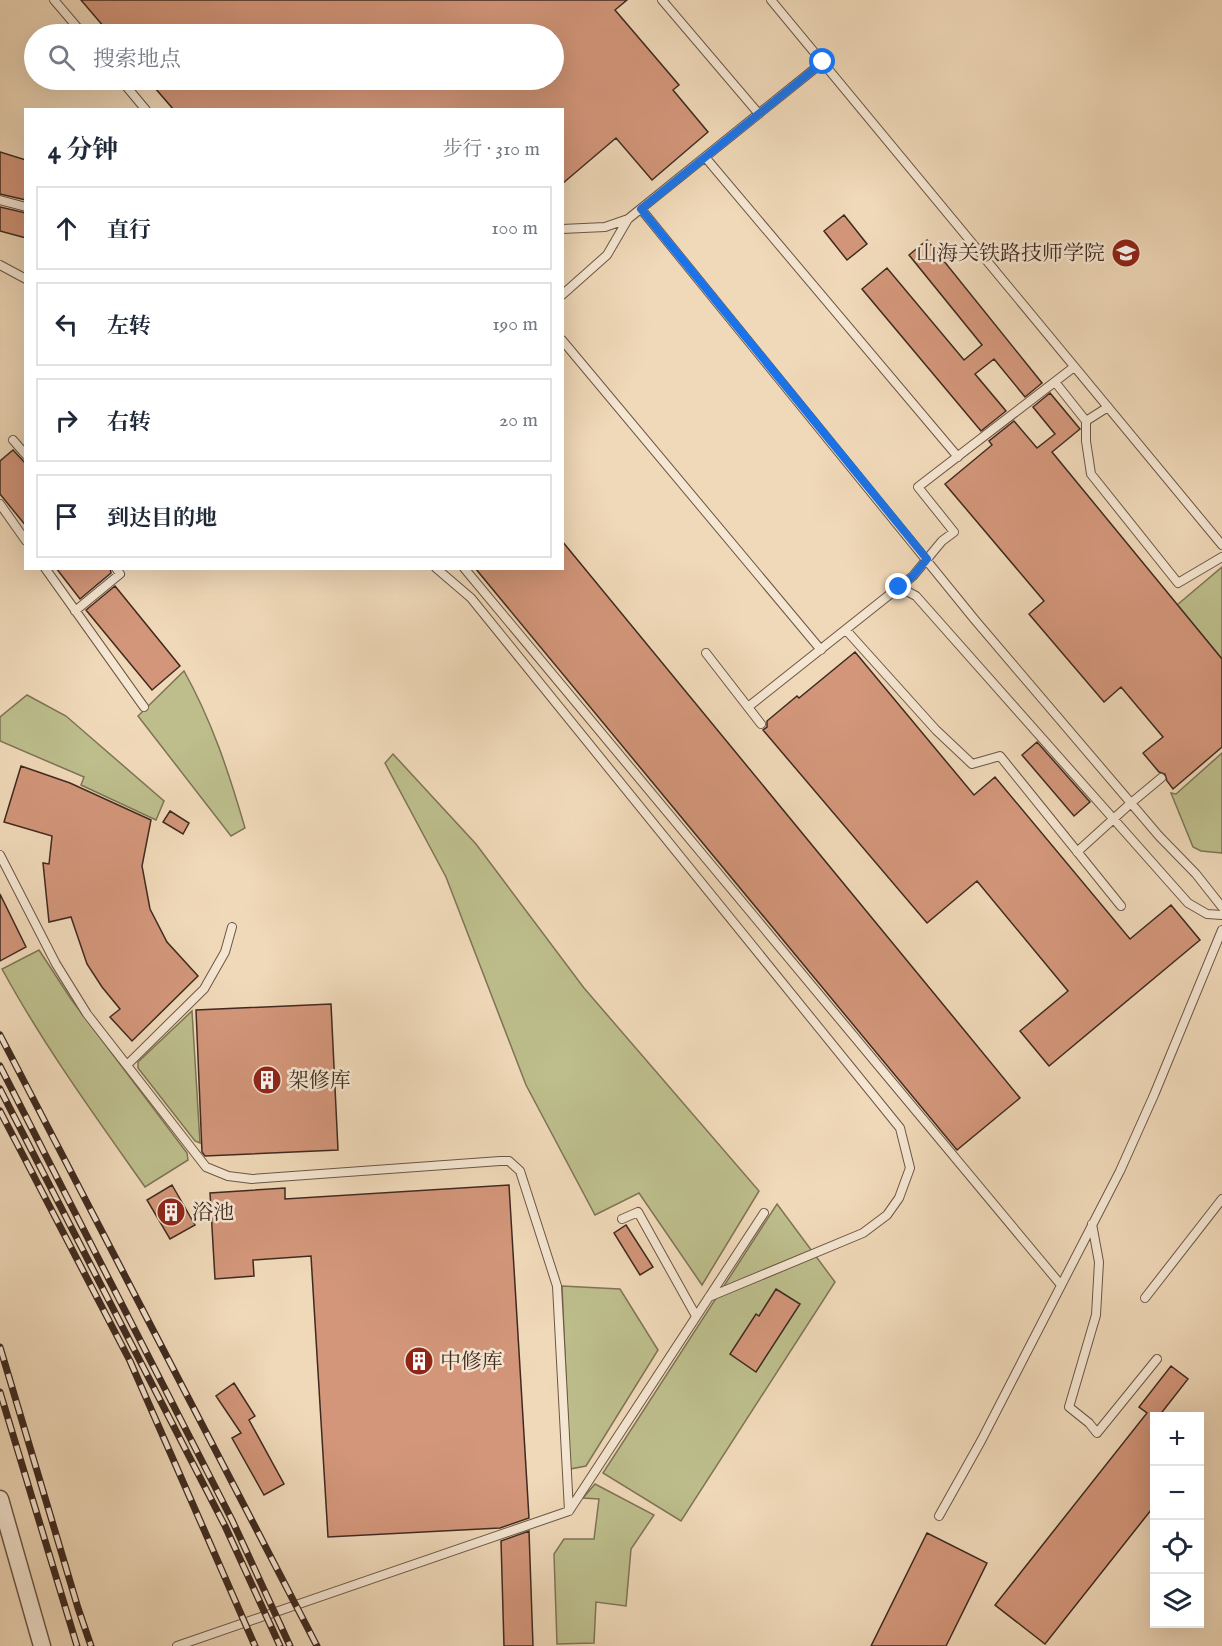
<!DOCTYPE html>
<html lang="zh">
<head>
<meta charset="utf-8">
<style>
	:root { --surface:#fff; --page:#f2f2f3; --text:#1f2937; --muted:#747a83; --line:#e0e1e3 }
	body { margin:0; font-family:"IM FELL English","Noto Serif SC",serif; background:var(--page); color:var(--text) }
	.controls { position:absolute; right:18px; bottom:18px; display:grid; overflow:hidden; border-radius:0px; box-shadow:0 6px 24px #0002 }
	.controls button { width:54px; height:54px; display:grid; place-items:center; padding:0; border:0; border-bottom:2px solid var(--line); background:var(--surface); color:var(--text); font:30px sans-serif }
	.stop { position:absolute; width:18px; height:18px; margin:-14px; border:4px solid #1a73e8; border-radius:50%; background:#fff }
	.stop.end { background:#1a73e8; border-color:#fff; box-shadow:0 2px 6px #0008 }
	.list { margin:0; padding:0; list-style:none }
	h2 { display:flex; justify-content:space-between; align-items:center; height:78px; margin:0; padding:0 24px; font-size:26px }
	h2 small { font-size:20px; font-weight:400; color:var(--muted) }
	.list li { display:grid; grid-template-columns:39px 1fr auto; gap:18px; align-items:center; box-sizing:border-box; height:84px; margin:0 12px 12px; padding:0 12px; border:2px solid var(--line); border-radius:0px }
	.list b { display:block; font-size:22px; white-space:nowrap }
	.list em { font-size:20px; font-style:normal; color:var(--muted) }
	.icon { flex:none; width:33px; height:33px; fill:none; stroke:currentColor; stroke-width:2; stroke-linecap:round; stroke-linejoin:round }
	.map { position:relative; flex:none; width:1222px; height:1646px; overflow:hidden }
	.search { position:absolute; background:var(--surface); box-shadow:0 6px 24px #0002; left:24px; top:24px; width:540px; height:66px; display:flex; align-items:center; gap:15px; box-sizing:border-box; padding:0 21px; border-radius:33px; color:var(--muted); font-size:22px }
	.panel { position:absolute; background:var(--surface); box-shadow:0 6px 24px #0002; left:24px; top:108px; width:540px; height:462px; border-radius:0px }
	.map>svg:first-child { display:block }
	.green { fill:#bdbe8c; stroke:#7e7456; stroke-width:1.5 }
	.building { fill:#d3967a; stroke:#3f2a20; stroke-width:1.5 }
	.lines { fill:none; stroke-linecap:round; stroke-linejoin:round }
	.lane-casing { stroke:#6b5646; stroke-width:10 }
	.street-casing { stroke:#6b5646; stroke-width:19 }
	.lane { stroke:#f5e6d2; stroke-width:8 }
	.street { stroke:#f5e6d2; stroke-width:16 }
	.rail-casing { stroke:#3f2a20; stroke-width:7 }
	.rail { stroke:#f5e6d2; stroke-width:4.5; stroke-dasharray:14; stroke-linecap:butt }
	.route { stroke:#1a73e8; stroke-width:8 }
	.labels { text-anchor:middle; stroke-width:5; stroke-linejoin:round; paint-order:stroke }
	.poi-label { font-size:21px; fill:#3f2a20; stroke:#f5e6d2; text-anchor:start }
</style>
</head>
<body>
<div class="map">
<svg width="1222" height="1646" viewBox="0 0 1222 1646">
	<rect width="100%" height="100%" fill="#f0d9b9"/>
	<filter id="stains"><feTurbulence type="fractalNoise" baseFrequency=".00333" numOctaves="4"/><feColorMatrix values="0 0 0 0 .2 0 0 0 0 .09 0 0 0 0 .02 0 0 0 .5 -.17"/></filter>
	<radialGradient id="worn" r=".72"><stop offset=".6" stop-color="#630" stop-opacity="0"/><stop offset="1" stop-color="#630" stop-opacity=".3"/></radialGradient>
	<!-- green -->
	<path class="green" d="M 1222,567 L 1222,659 L 1177,605 Z
		M 184,671 C 212,721 229,773 245,828 L 231,836 L 138,716 Z
		M 27,695 L 66,716 L 164,801 L 156,820 L 81,785 L 84,777 L 0,741 L 0,717 Z
		M 1222,753 L 1222,853 L 1201,851 L 1193,847 L 1171,793 L 1176,794 Z
		M 393,754 L 476,844 L 584,988 L 759,1191 L 702,1285 L 639,1193 L 595,1215 L 526,1085 L 446,877 L 385,763 Z
		M 39,950 L 71,999 L 187,1153 L 188,1160 L 145,1187 C 95,1116 44,1046 2,969 Z
		M 192,1011 L 200,1143 L 195,1141 L 138,1068 L 138,1062 Z
		M 777,1204 L 835,1282 L 681,1521 L 603,1473 Z
		M 562,1286 L 620,1289 L 658,1350 L 586,1466 L 570,1469 Z
		M 595,1484 L 654,1515 L 631,1549 L 626,1606 L 596,1602 L 594,1643 L 557,1644 L 554,1554 L 564,1539 L 594,1539 L 599,1499 L 583,1498 Z"/>
	<!-- building -->
	<path class="building" d="M 81,0 L 627,0 L 615,10 L 679,85 L 673,90 L 708,132 L 652,180 L 616,138 L 562,184 L 562,110 L 174,110 L 148,80 L 554,80 L 554,34 L 110,34 Z
		M 0,152 L 26,160 L 26,200 L 0,194 Z
		M 0,207 L 26,213 L 26,238 L 0,231 Z
		M 844,215 L 867,244 L 847,260 L 824,231 Z
		M 927,240 L 1042,383 L 1025,397 L 994,359 L 975,374 L 1006,411 L 981,431 L 862,289 L 887,268 L 964,360 L 982,345 L 909,255 Z
		M 1050,393 L 1080,429 L 1052,452 L 1222,659 L 1222,747 L 1173,789 L 1167,781 L 1165,774 L 1159,772 L 1143,753 L 1163,737 L 1121,687 L 1104,702 L 1029,614 L 1044,601 L 945,484 L 992,445 L 989,441 L 1014,421 L 1037,448 L 1055,434 L 1033,407 Z
		M 13,450 L 26,464 L 26,526 L 0,494 L 0,461 Z
		M 562,541 L 1020,1098 L 957,1150 L 475,568 L 562,568 Z
		M 56,568 L 110,568 L 111,573 L 80,599 Z
		M 115,586 L 180,666 L 152,690 L 86,610 Z
		M 855,652 L 974,795 L 995,777 L 1130,939 L 1171,905 L 1200,940 L 1049,1066 L 1020,1031 L 1068,991 L 977,881 L 927,923 L 763,730 L 767,727 L 767,721 L 797,696 L 799,698 Z
		M 1037,742 L 1090,802 L 1074,816 L 1022,755 Z
		M 21,766 L 70,783 L 151,820 L 142,866 L 150,909 L 167,942 L 198,976 L 132,1041 L 110,1017 L 120,1009 L 102,987 L 87,964 L 71,917 L 49,922 L 43,863 L 49,864 L 52,836 L 4,822 Z
		M 170,811 L 189,823 L 183,834 L 163,822 Z
		M 0,894 L 26,947 L 0,961 Z
		M 331,1004 L 338,1150 L 205,1156 L 202,1152 L 196,1010 Z
		M 172,1185 L 195,1225 L 170,1239 L 147,1200 Z
		M 509,1185 L 529,1518 L 500,1528 L 328,1537 L 311,1256 L 253,1260 L 254,1276 L 215,1279 L 210,1193 L 285,1188 L 285,1199 Z
		M 626,1225 L 653,1267 L 640,1275 L 614,1233 Z
		M 776,1289 L 800,1304 L 756,1372 L 730,1354 L 756,1314 L 759,1316 Z
		M 1171,1366 L 1188,1379 L 1159,1416 L 1155,1416 L 1155,1505 L 1045,1644 L 995,1605 L 1147,1413 L 1139,1407 Z
		M 234,1383 L 255,1416 L 249,1420 L 284,1484 L 264,1495 L 232,1438 L 241,1433 L 216,1396 Z
		M 529,1531 L 533,1646 L 504,1646 L 501,1541 Z
		M 927,1533 L 987,1563 L 946,1646 L 871,1646 Z"/>
	<g class="lines">
		<!-- lane casing -->
		<g class="lane-casing">
			<path id="lane" d="M 54,0 L 83,34
				M 662,0 L 759,114
				M 771,0 L 1222,545
				M 121,80 L 146,110
				M 705,157 L 958,457
				M 0,200 L 26,207
				M 641,209 L 975,620 L 1159,836 L 1196,874 L 1222,907
				M 562,229 L 605,227 L 628,219 L 823,62
				M 0,265 L 26,279
				M 562,295 L 607,255 L 628,219
				M 562,340 L 821,650
				M 1055,382 L 1086,421 L 1086,441 L 1091,474 L 1178,583 L 1222,557
				M 1086,421 L 1108,407
				M 13,440 L 26,455
				M 0,504 L 26,541
				M 45,568 L 144,707
				M 436,568 L 471,598 L 900,1128 L 910,1168 L 899,1198 L 887,1215 L 863,1233 L 709,1297
				M 464,568 L 1061,1285
				M 899,587 L 916,596 L 1188,903 L 1207,914 L 1222,915
				M 75,611 L 120,574 L 116,568
				M 846,630 L 936,730 L 972,764 L 1000,756 L 1121,906
				M 706,653 L 761,724
				M 748,707 L 913,576 L 942,541 L 954,532 L 918,487 L 1074,367
				M 1077,852 L 1131,803 L 1161,778
				M 0,855 L 56,964 L 87,1014 L 206,1167 L 228,1176 L 252,1179 L 500,1161 L 509,1161 L 520,1171 L 557,1286 L 569,1511
				M 127,1065 L 204,989 L 225,952 L 232,927
				M 622,1219 L 638,1212 L 696,1316
				M 1092,1224 L 1099,1262 L 1096,1315 L 1069,1407 L 1089,1423 L 1097,1433 L 1157,1359
				M 1145,1298 L 1222,1199
				M 939,1516 L 981,1441 L 1120,1171 L 1154,1095 L 1222,930
				M 177,1646 L 569,1511 L 764,1213"/>
		</g>
		<!-- street casing -->
		<g class="street-casing">
			<path id="street" d="M 0,1499 L 42,1646"/>
		</g>
		<!-- lane -->
		<use href="#lane" class="lane"/>
		<!-- street -->
		<use href="#street" class="street"/>
		<!-- rail casing -->
		<g class="rail-casing">
			<path id="rail" d="M 0,1035 L 317,1646
				M 0,1066 L 232,1520 L 290,1646
				M 0,1089 L 225,1526 L 280,1646
				M 0,1111 L 130,1361 L 255,1646
				M 0,1347 L 78,1608 L 91,1646
				M 0,1392 L 77,1646"/>
		</g>
		<!-- rail -->
		<use href="#rail" class="rail"/>
	</g>
	<g class="lines">
		<!-- route -->
		<path class="route" d="M 823,62 L 641,209 L 927,559 L 913,576 L 899,587"/>
	</g>
	<!-- icons -->
	<defs>
		<g id="school-disc" transform="scale(1.5)"><circle r="9.5" fill="#8f2418" stroke="#f5e6d2"/><path d="M0-5L7-2L0 1L-7-2ZM-4 1L0 2.5L4 1V4Q0 6-4 4Z" fill="#fff"/></g>
		<g id="building-disc" transform="scale(1.5)"><circle r="9.5" fill="#8f2418" stroke="#f5e6d2"/><path d="M-4-6H4V6H1V3H-1V6H-4ZM-2.5-4.3h1.7v1.8h-1.7ZM.8-4.3h1.7v1.8H.8ZM-2.5-1h1.7V.8h-1.7ZM.8-1h1.7V.8H.8Z" fill="#fff"/></g>
	</defs>
	<g fill-rule="evenodd">
		<use href="#school-disc" x="1126" y="253"/>
		<use href="#building-disc" x="267" y="1080"/>
		<use href="#building-disc" x="171" y="1212"/>
		<use href="#building-disc" x="419" y="1361"/>
	</g>
	<g class="labels">
		<!-- poi labels -->
		<g class="poi-label">
			<text x="1105" y="260" text-anchor="end">山海关铁路技师学院</text>
			<text x="288" y="1087">架修库</text>
			<text x="192" y="1219">浴池</text>
			<text x="440" y="1368">中修库</text>
		</g>
	</g>
	<rect width="100%" height="100%" filter="url(#stains)"/>
	<rect width="100%" height="100%" fill="url(#worn)"/>
</svg>
<div class="controls">
<button>+</button>
<button>−</button>
<button><svg class="icon" aria-label="locate" viewBox="0 0 24 24"><circle cx="12" cy="12" r="6"/><path d="M12 2v4M12 18v4M2 12h4M18 12h4"/></svg></button>
<button><svg class="icon" aria-label="layers" viewBox="0 0 24 24"><path d="M12 4l9 5-9 5-9-5zM3 14l9 5 9-5"/></svg></button>
</div>
<div class="stop" style="left:823px;top:62px"></div>
<div class="stop end" style="left:899px;top:587px"></div>
<div class="search"><svg class="icon" aria-label="search" viewBox="0 0 24 24"><circle cx="10" cy="10" r="6"/><path d="M15 15l6 6"/></svg>搜索地点</div>
<section class="panel">
<h2>4 分钟<small>步行 · 310 m</small></h2>
<ul class="list">
<li><svg class="icon" aria-label="ahead" viewBox="0 0 24 24"><path d="M12 20V5M6 11l6-6 6 6"/></svg><div><b>直行</b></div><em>100 m</em></li>
<li><svg class="icon" aria-label="left" viewBox="0 0 24 24"><path d="M17 20v-9H6M10 6l-5 5 5 5"/></svg><div><b>左转</b></div><em>190 m</em></li>
<li><svg class="icon" aria-label="right" viewBox="0 0 24 24"><path d="M7 20v-9h11M14 6l5 5-5 5"/></svg><div><b>右转</b></div><em>20 m</em></li>
<li><svg class="icon" aria-label="arrive" viewBox="0 0 24 24"><path d="M6 21V4h12l-3 4 3 4H6"/></svg><div><b>到达目的地</b></div></li>
</ul>
</section>
</div>
</body>
</html>
